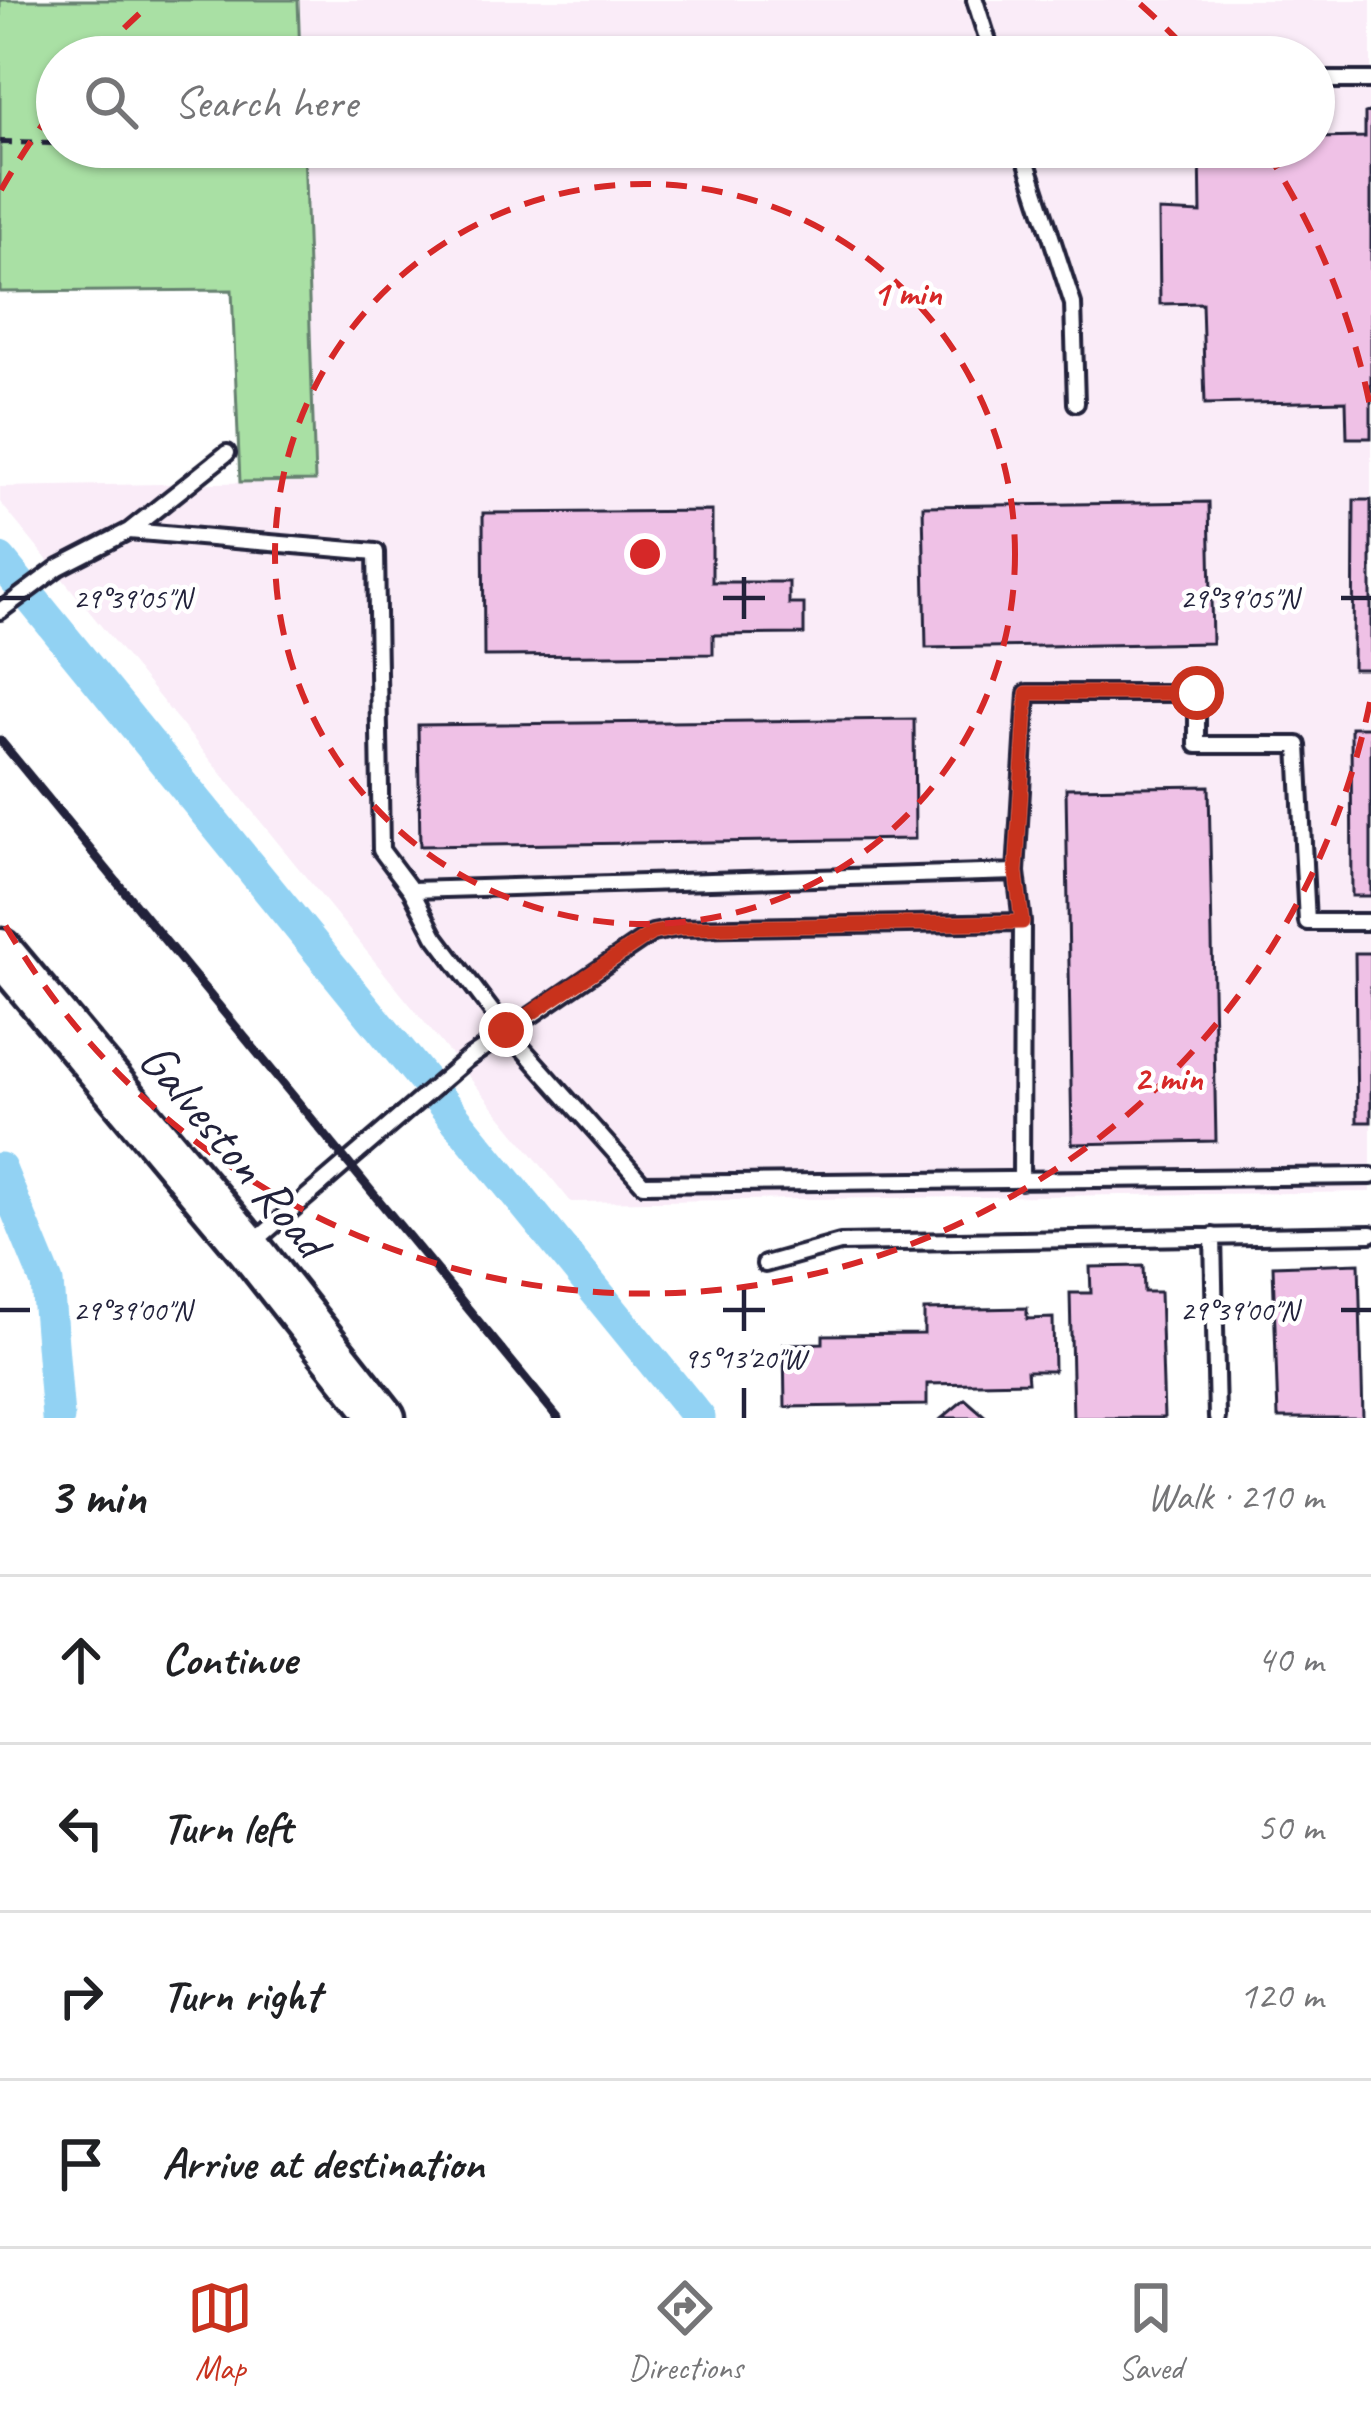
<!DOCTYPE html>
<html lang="en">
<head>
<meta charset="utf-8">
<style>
	:root { --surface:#fff; --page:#f6f6f6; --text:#202124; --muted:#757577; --line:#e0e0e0; --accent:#c8321e }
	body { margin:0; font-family:Caveat,sans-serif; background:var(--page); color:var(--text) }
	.stop { position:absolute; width:36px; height:36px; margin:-27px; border:9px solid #c8321e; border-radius:50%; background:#fff }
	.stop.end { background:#c8321e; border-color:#fff; box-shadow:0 3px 12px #0008 }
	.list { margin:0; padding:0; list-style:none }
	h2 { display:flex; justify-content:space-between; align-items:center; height:156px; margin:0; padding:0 48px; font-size:51px }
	h2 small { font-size:39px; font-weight:400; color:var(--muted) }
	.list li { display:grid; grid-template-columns:78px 1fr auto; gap:36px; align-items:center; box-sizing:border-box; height:168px; padding:0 48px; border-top:3px solid var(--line) }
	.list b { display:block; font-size:45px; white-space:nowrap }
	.list em { font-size:39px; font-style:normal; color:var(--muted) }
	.icon { flex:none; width:66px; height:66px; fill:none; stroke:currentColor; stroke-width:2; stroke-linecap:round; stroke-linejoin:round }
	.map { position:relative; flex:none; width:1371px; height:1418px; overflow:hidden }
	.search { position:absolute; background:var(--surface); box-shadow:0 3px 9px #0004; left:36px; right:36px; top:36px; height:132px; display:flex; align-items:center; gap:30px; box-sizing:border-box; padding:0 42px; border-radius:66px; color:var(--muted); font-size:45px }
	.sheet { height:828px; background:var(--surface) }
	nav { display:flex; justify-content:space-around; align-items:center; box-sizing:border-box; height:168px; border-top:3px solid var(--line); background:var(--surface); font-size:33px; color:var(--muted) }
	nav a { display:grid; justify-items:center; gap:6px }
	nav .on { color:var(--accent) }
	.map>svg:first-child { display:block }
	.built { fill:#faecf8 }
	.green { fill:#a9e0a4; stroke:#668170; stroke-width:3 }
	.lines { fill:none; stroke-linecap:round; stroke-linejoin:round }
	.canal { stroke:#92d2f3; stroke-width:33 }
	.building { fill:#efc1e6; stroke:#22223b; stroke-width:3 }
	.lane-casing { stroke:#22223b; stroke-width:22 }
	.primary-casing { stroke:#22223b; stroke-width:51 }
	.path { stroke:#22223b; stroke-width:6; stroke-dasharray:12 9; stroke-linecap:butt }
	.lane { stroke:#fff; stroke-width:14 }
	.primary { stroke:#fff; stroke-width:42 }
	.rail { stroke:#22223b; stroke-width:9 }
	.route { stroke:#c8321e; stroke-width:15 }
	.ticks { fill:none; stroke:#22223b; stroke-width:4.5 }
	.ring { fill:none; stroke:#d62828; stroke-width:6; stroke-dasharray:21 15 }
	.labels { text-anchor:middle; stroke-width:9; stroke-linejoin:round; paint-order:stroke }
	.street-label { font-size:51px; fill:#22223b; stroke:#fff }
	.ticks-label { font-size:30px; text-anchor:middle; fill:#22223b; stroke:#fff; stroke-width:9; stroke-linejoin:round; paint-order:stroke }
	.centre { fill:#d62828; stroke:#fff; stroke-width:6 }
	.ring-label { font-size:36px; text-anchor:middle; font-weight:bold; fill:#d62828; stroke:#fff; stroke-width:9; stroke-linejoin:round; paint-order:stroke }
</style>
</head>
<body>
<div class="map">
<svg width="1371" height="1418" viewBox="0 0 1371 1418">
	<rect width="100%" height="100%" fill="#fff"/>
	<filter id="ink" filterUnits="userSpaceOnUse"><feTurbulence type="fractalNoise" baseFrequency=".00833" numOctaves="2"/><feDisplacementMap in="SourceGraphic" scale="24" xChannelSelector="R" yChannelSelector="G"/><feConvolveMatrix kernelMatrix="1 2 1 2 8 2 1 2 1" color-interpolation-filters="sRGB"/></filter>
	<g filter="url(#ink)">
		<!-- built -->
		<path class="built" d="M 298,0 L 1371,0 L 1371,1192 L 571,1202 L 0,502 L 0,487 L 315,481 L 304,147 L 1314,147 L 1314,57 L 300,57 Z"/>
		<!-- green -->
		<path class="green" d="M 0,0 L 298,0 L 300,57 L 57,57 L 57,147 L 304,147 L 315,481 L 240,482 L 232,290 L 0,292 Z"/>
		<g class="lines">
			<!-- canal -->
			<path class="canal" d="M 0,560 L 699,1418
				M 0,1169 L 47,1283 L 58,1418"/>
		</g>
		<!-- building -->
		<path class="building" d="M 1371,111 L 1371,438 L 1347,438 L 1346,401 L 1205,404 L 1202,303 L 1160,304 L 1159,211 L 1201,213 L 1200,147 L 1314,147 L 1314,138 L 1365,137 L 1365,113 Z
			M 1354,500 L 1371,500 L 1371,669 L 1353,669 Z
			M 1209,502 L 1212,643 L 926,648 L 923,506 Z
			M 712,511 L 712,582 L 789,582 L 789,604 L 804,604 L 804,634 L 713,635 L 713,654 L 484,656 L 483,513 Z
			M 914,719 L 915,839 L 420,846 L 418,725 Z
			M 1351,727 L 1371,727 L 1371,896 L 1352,896 Z
			M 1209,786 L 1216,1141 L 1072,1144 L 1066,788 Z
			M 1355,953 L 1371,953 L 1371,1122 L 1357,1122 Z
			M 1359,1263 L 1363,1418 L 1278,1418 L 1273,1266 Z
			M 1143,1266 L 1144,1292 L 1160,1292 L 1164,1418 L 1073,1418 L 1070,1293 L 1091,1293 L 1090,1267 Z
			M 1027,1308 L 1027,1319 L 1053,1318 L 1054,1371 L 1027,1371 L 1028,1382 L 927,1384 L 927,1405 L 785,1407 L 784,1344 L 823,1343 L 823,1335 L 924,1334 L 924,1310 Z
			M 965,1399 L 987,1418 L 942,1418 Z"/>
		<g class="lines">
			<!-- lane casing -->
			<g class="lane-casing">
				<path id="lane" d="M 975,0 L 993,57
					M 1314,80 L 1371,80
					M 1022,147 L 1073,304 L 1076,403
					M 129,531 L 376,552 L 381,850 L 411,890 L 435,936 L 506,1030 L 643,1184 L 1371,1176
					M 0,611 L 59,567 L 129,531 L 227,453
					M 411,890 L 1016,872
					M 1021,1181 L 1022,922 L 1016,872 L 1027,693 L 1197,693 L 1197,745 L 1298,745 L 1307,922 L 1371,922
					M 1213,1236 L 1217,1418
					M 253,1243 L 466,1060 L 652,933 L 679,928 L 1022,922
					M 765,1264 L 840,1243 L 1371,1234"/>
			</g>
			<!-- primary casing -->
			<g class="primary-casing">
				<path id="primary" d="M 0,951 L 248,1247 L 383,1418"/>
			</g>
			<!-- path -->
			<path class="path" d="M 0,142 L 57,143
				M 170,147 L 329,152"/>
			<!-- lane -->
			<use href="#lane" class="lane"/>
			<!-- primary -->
			<use href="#primary" class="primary"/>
			<!-- rail -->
			<path class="rail" d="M 0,740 L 558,1418"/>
		</g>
	</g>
	<g class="lines" filter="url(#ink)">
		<!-- route -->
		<path class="route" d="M 506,1030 L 652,933 L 679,928 L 1022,922 L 1016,872 L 1027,693 L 1197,693"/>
	</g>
	<!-- ticks -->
	<path class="ticks" d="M 744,577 L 744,619M 0,598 L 30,598M 723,598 L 765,598M 1341,598 L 1371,598M 744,1289 L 744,1331M 0,1310 L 30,1310M 723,1310 L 765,1310M 1341,1310 L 1371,1310M 744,1388 L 744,1418"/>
	<!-- distance rings -->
	<g class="ring">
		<circle cx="645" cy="554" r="370"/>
		<path d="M1370 702A740 740 0 0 1 1 918M1 190A740 740 0 0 1 54 109M99 54A740 740 0 0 1 150 4M1140 4A740 740 0 0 1 1191 54M1266 151A740 740 0 0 1 1370 406"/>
	</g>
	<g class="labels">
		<!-- street labels -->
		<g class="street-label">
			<text transform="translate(235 1149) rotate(50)" y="18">Galveston Road</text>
		</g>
	</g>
	<g class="ticks-label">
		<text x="132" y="608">29°39'05"N</text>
		<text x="1239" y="608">29°39'05"N</text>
		<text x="132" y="1320">29°39'00"N</text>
		<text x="1239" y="1320">29°39'00"N</text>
		<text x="744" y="1368">95°13'20"W</text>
	</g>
	<circle cx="645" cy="554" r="18" class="centre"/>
	<g class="ring-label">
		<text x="907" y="305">1 min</text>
		<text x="1168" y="1090">2 min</text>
	</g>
</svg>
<div class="stop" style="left:1197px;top:693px"></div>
<div class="stop end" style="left:506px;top:1030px"></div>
<div class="search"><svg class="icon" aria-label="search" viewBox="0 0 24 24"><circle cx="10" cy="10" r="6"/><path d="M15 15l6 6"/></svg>Search here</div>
</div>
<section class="sheet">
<h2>3 min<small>Walk · 210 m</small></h2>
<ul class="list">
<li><svg class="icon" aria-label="ahead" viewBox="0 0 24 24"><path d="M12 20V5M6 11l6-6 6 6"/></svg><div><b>Continue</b></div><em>40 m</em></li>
<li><svg class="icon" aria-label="left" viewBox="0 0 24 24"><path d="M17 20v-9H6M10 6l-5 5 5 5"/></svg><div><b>Turn left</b></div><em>50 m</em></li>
<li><svg class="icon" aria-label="right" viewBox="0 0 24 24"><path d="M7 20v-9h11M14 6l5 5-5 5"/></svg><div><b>Turn right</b></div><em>120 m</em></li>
<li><svg class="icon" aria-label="arrive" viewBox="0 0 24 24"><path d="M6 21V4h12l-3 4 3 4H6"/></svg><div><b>Arrive at destination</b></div></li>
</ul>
</section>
<nav>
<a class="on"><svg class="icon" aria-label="map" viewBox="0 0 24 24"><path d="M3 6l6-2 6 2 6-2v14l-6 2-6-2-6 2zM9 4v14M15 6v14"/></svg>Map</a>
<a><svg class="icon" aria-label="directions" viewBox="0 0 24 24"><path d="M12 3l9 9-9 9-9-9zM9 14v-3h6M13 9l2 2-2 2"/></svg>Directions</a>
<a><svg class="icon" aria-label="saved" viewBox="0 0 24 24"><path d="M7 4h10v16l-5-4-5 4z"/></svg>Saved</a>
</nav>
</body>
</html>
